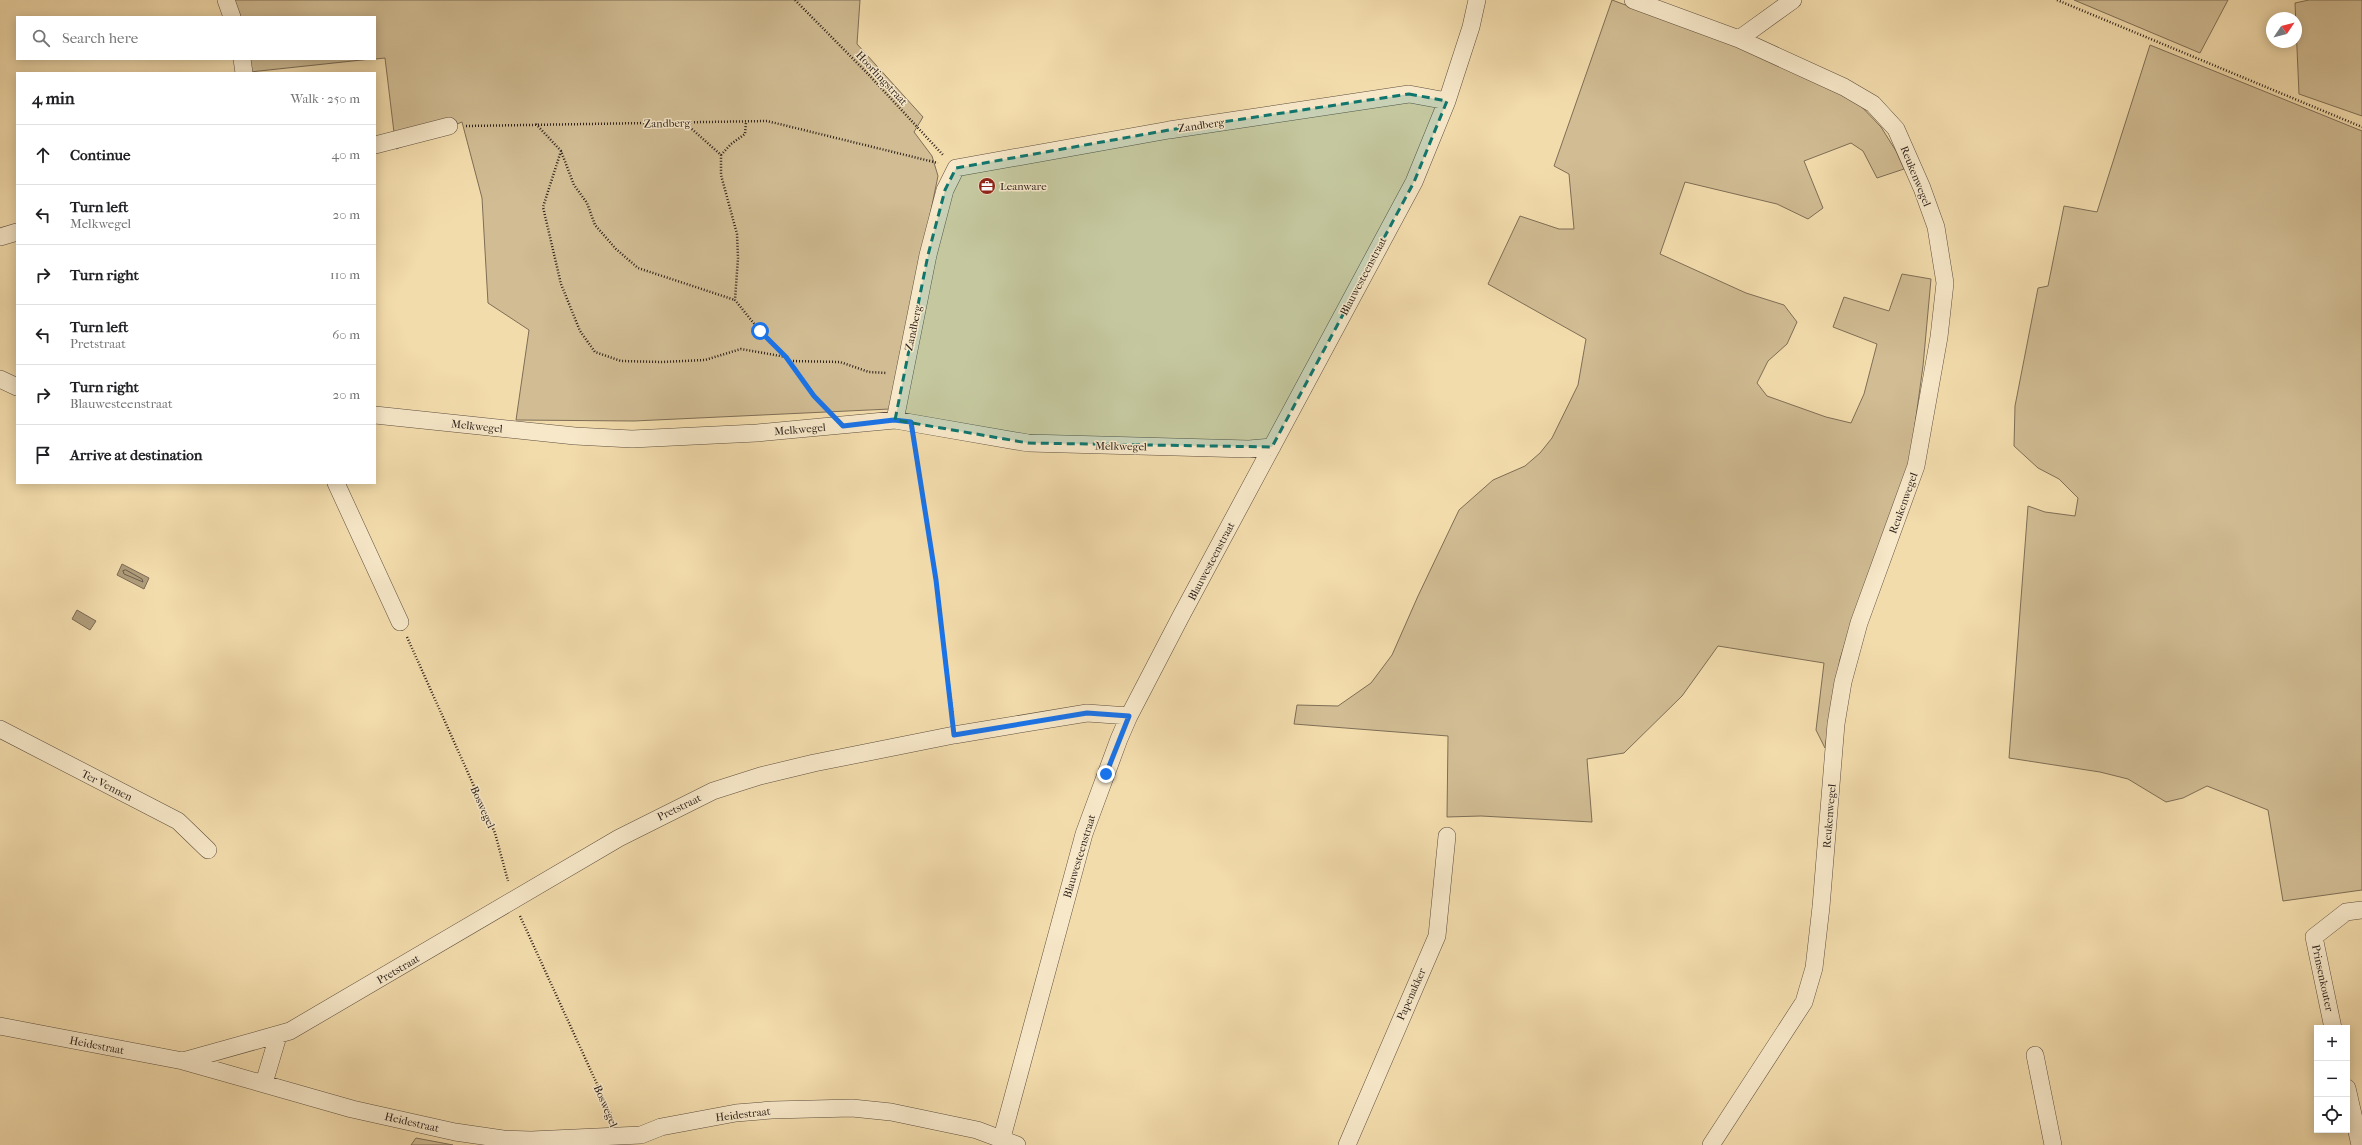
<!DOCTYPE html>
<html lang="en">
<head>
<meta charset="utf-8">
<style>
	:root { --surface:#fff; --page:#f2f2f2; --text:#202124; --muted:#757577; --line:#e0e0e0 }
	body { margin:0; font-family:"IM FELL French Canon",serif; background:var(--page); color:var(--text) }
	.controls { position:absolute; right:12px; bottom:12px; display:grid; overflow:hidden; border-radius:0px; box-shadow:0 2px 10px #0003 }
	.controls button { width:36px; height:36px; display:grid; place-items:center; padding:0; border:0; border-bottom:1px solid var(--line); background:var(--surface); color:var(--text); font:20px sans-serif }
	.compass { position:absolute; left:2266px; top:12px; width:36px; height:36px; border-radius:50%; background:var(--surface); box-shadow:0 2px 10px #0003; rotate:55deg }
	.stop { position:absolute; width:12px; height:12px; margin:-9px; border:3px solid #1a73e8; border-radius:50%; background:#fff }
	.stop.end { background:#1a73e8; border-color:#fff; box-shadow:0 1px 4px #0008 }
	.list { margin:0; padding:0; list-style:none }
	h2 { display:flex; justify-content:space-between; align-items:center; height:52px; margin:0; padding:0 16px; font-size:17px }
	h2 small { font-size:13px; font-weight:400; color:var(--muted) }
	.list li { display:grid; grid-template-columns:26px 1fr auto; gap:12px; align-items:center; box-sizing:border-box; height:60px; padding:0 16px; border-top:1px solid var(--line) }
	.list b { display:block; font-size:15px; white-space:nowrap }
	.list p { margin:0; font-size:13px; white-space:nowrap; color:var(--muted) }
	.list em { font-size:13px; font-style:normal; color:var(--muted) }
	.icon { flex:none; width:22px; height:22px; fill:none; stroke:currentColor; stroke-width:2; stroke-linecap:round; stroke-linejoin:round }
	.map { position:relative; flex:none; width:2362px; height:1145px; overflow:hidden }
	.search { position:absolute; background:var(--surface); box-shadow:0 2px 10px #0003; left:16px; top:16px; width:360px; height:44px; display:flex; align-items:center; gap:10px; box-sizing:border-box; padding:0 14px; border-radius:0px; color:var(--muted); font-size:15px }
	.panel { position:absolute; background:var(--surface); box-shadow:0 2px 10px #0003; left:16px; top:72px; width:360px; height:412px; border-radius:0px }
	.map>svg:first-child { display:block }
	.green { fill:#d1bc93; stroke:#7e6e56 }
	.water { fill:#af9c7a; stroke:#7a6a54 }
	.lines { fill:none; stroke-linecap:round; stroke-linejoin:round }
	.shore { stroke:#6d5e4a; stroke-width:1 }
	.street-casing { stroke:#5d4e3e; stroke-width:18 }
	.path { stroke:#2b1f1a; stroke-width:2.5; stroke-dasharray:1 2; stroke-linecap:butt }
	.street { stroke:#f7e8c9; stroke-width:17 }
	.route { stroke:#1a73e8; stroke-width:5 }
	.marked { fill:#0f766e; fill-opacity:0.2; stroke:#0f766e; stroke-width:3; stroke-dasharray:8 5; stroke-linejoin:round }
	.labels { text-anchor:middle; stroke-width:3; stroke-linejoin:round; paint-order:stroke }
	.street-label { font-size:11px; fill:#2b1f1a; stroke:#f7e8c9 }
	.poi-label { font-size:11px; fill:#2b1f1a; stroke:#f7e8c9; text-anchor:start }
</style>
</head>
<body>
<div class="map">
<svg width="2362" height="1145" viewBox="0 0 2362 1145">
	<rect width="100%" height="100%" fill="#f3dcac"/>
	<filter id="stains"><feTurbulence type="fractalNoise" baseFrequency=".005" numOctaves="4"/><feColorMatrix values="0 0 0 0 .2 0 0 0 0 .09 0 0 0 0 .02 0 0 0 .5 -.17"/></filter>
	<radialGradient id="worn" r=".72"><stop offset=".6" stop-color="#630" stop-opacity="0"/><stop offset="1" stop-color="#630" stop-opacity=".3"/></radialGradient>
	<!-- green -->
	<path class="green" d="M 233,0 L 860,0 L 857,44 L 923,117 L 914,132 L 932,156 L 938,176 L 890,409 L 634,421 L 516,420 L 529,330 L 488,303 L 482,198 L 462,122 L 396,149 L 385,58 L 375,59 L 375,17 L 239,17 Z
		M 1612,0 L 1701,33 L 1743,44 L 1858,103 L 1881,127 L 1896,151 L 1904,169 L 1877,178 L 1863,151 L 1851,143 L 1804,161 L 1823,208 L 1808,219 L 1777,204 L 1685,182 L 1660,254 L 1746,293 L 1784,305 L 1797,322 L 1787,344 L 1768,361 L 1757,383 L 1767,396 L 1826,417 L 1851,423 L 1864,394 L 1877,344 L 1833,327 L 1844,297 L 1889,311 L 1902,274 L 1931,279 L 1923,366 L 1913,439 L 1913,455 L 1865,583 L 1840,659 L 1825,748 L 1816,730 L 1824,663 L 1718,646 L 1682,696 L 1624,753 L 1587,759 L 1592,822 L 1481,816 L 1447,817 L 1448,736 L 1294,724 L 1297,705 L 1338,706 L 1371,683 L 1392,655 L 1418,596 L 1459,510 L 1493,480 L 1525,466 L 1540,453 L 1552,438 L 1578,385 L 1586,339 L 1488,284 L 1520,216 L 1559,229 L 1574,229 L 1569,174 L 1554,166 Z
		M 2074,0 L 2228,0 L 2200,53 Z
		M 2309,0 L 2362,0 L 2362,116 L 2299,94 L 2295,3 Z
		M 2150,45 L 2362,131 L 2362,890 L 2283,901 L 2268,810 L 2207,786 L 2183,798 L 2166,802 L 2128,779 L 2100,772 L 2009,758 L 2028,506 L 2045,512 L 2075,516 L 2078,498 L 2059,479 L 2038,468 L 2014,446 L 2015,406 L 2038,288 L 2048,286 L 2064,206 L 2097,212 Z
		M 248,59 L 371,59 L 250,72 Z
		M 416,1138 L 453,1145 L 411,1145 Z"/>
	<!-- water -->
	<path class="water" d="M 122,564 L 149,578 L 144,589 L 117,575 Z
		M 77,610 L 96,621 L 90,630 L 72,619 Z"/>
	<g class="lines">
		<!-- shore -->
		<path class="shore" d="M 126,570 L 142,579 L 143,582 L 124,574 L 123,571 Z"/>
		<!-- street casing -->
		<g class="street-casing">
			<path id="street" d="M 226,0 L 232,17
				M 1633,0 L 1739,39 L 1844,87 L 1873,104 L 1896,129 L 1922,188 L 1936,227 L 1945,283 L 1939,337 L 1916,466 L 1859,623 L 1843,682 L 1836,724 L 1821,907 L 1814,968 L 1804,1002 L 1711,1145
				M 1739,39 L 1793,0
				M 242,59 L 244,73
				M 375,145 L 449,126
				M 0,237 L 17,232
				M 0,379 L 17,387
				M 375,415 L 575,436 L 632,439 L 757,433 L 895,420 L 1028,443 L 1249,449 L 1272,447
				M 895,420 L 928,255 L 945,190 L 956,168 L 1169,130 L 1409,94 L 1447,101
				M 336,483 L 400,622
				M 0,729 L 178,821 L 208,850
				M 0,1026 L 183,1061 L 352,1109 L 455,1132 L 503,1139 L 531,1140 L 641,1135 L 661,1127 L 736,1113 L 772,1110 L 852,1108 L 891,1112 L 977,1130 L 1017,1145
				M 2333,1028 L 2314,937 L 2346,912 L 2362,910
				M 2035,1055 L 2053,1145
				M 183,1061 L 290,1031 L 619,838 L 713,791 L 760,776 L 814,763 L 954,735 L 1087,713 L 1129,716
				M 264,1083 L 278,1036
				M 2347,1088 L 2360,1145
				M 1000,1145 L 1084,834 L 1119,739 L 1129,716 L 1181,616 L 1414,182 L 1447,101 L 1471,27 L 1477,0
				M 1347,1145 L 1437,936 L 1447,836"/>
		</g>
		<!-- path -->
		<path class="path" d="M 795,0 L 870,76 L 944,156
			M 2057,0 L 2362,127
			M 685,123 L 721,155 L 721,175 L 737,234 L 738,258 L 735,300 L 760,331 L 786,357 L 814,396 L 826,408
			M 536,124 L 561,151 L 574,185 L 587,203 L 595,225 L 616,249 L 638,268 L 735,300
			M 466,126 L 767,121 L 938,163
			M 561,151 L 543,207 L 561,284 L 580,331 L 595,352 L 621,361 L 662,362 L 705,360 L 741,349 L 786,357
			M 721,155 L 731,144 L 745,134 L 746,122
			M 790,361 L 840,362 L 869,372 L 887,373
			M 914,441 L 936,580 L 953,717
			M 407,637 L 495,833 L 508,881
			M 520,916 L 613,1119"/>
		<!-- street -->
		<use href="#street" class="street"/>
	</g>
	<g class="lines">
		<!-- route -->
		<path class="route" d="M 760,331 L 786,357 L 814,396 L 843,426 L 894,420 L 911,422 L 936,580 L 954,735 L 1087,713 L 1129,716 L 1106,774"/>
	</g>
	<!-- marked area -->
	<path class="marked" d="M 1409,94 L 1447,101 L 1414,182 L 1272,447 L 1028,443 L 895,420 L 928,255 L 945,190 L 956,168 L 1169,130 Z"/>
	<!-- icons -->
	<defs>
		<g id="office-disc" transform="scale(0.9)"><circle r="9.5" fill="#8f2418" stroke="#f7e8c9"/><path d="M-6-3h4V-5.5h4V-3h4V5H-6ZM-1-4.5V-3h2v-1.5ZM-6 0V1H6V0Z" fill="#fff"/></g>
	</defs>
	<g fill-rule="evenodd">
		<use href="#office-disc" x="987" y="186"/>
	</g>
	<g class="labels">
		<!-- street labels -->
		<g class="street-label">
			<text transform="translate(882 78) rotate(47)" y="4">Hoorlingstraat</text>
			<text transform="translate(667 123) rotate(-1)" y="4">Zandberg</text>
			<text transform="translate(1201 125) rotate(-8)" y="4">Zandberg</text>
			<text transform="translate(1916 176) rotate(68)" y="4">Reukenwegel</text>
			<text transform="translate(1363 276) rotate(-62)" y="4">Blauwesteenstraat</text>
			<text transform="translate(913 328) rotate(-78)" y="4">Zandberg</text>
			<text transform="translate(477 426) rotate(6)" y="4">Melkwegel</text>
			<text transform="translate(800 429) rotate(-5)" y="4">Melkwegel</text>
			<text transform="translate(1121 446) rotate(1)" y="4">Melkwegel</text>
			<text transform="translate(1903 503) rotate(-70)" y="4">Reukenwegel</text>
			<text transform="translate(1211 561) rotate(-62)" y="4">Blauwesteenstraat</text>
			<text transform="translate(107 785) rotate(27)" y="4">Ter Vennen</text>
			<text transform="translate(483 807) rotate(66)" y="4">Boswegel</text>
			<text transform="translate(679 807) rotate(-26)" y="4">Pretstraat</text>
			<text transform="translate(1829 816) rotate(-85)" y="4">Reukenwegel</text>
			<text transform="translate(1079 856) rotate(-73)" y="4">Blauwesteenstraat</text>
			<text transform="translate(398 969) rotate(-30)" y="4">Pretstraat</text>
			<text transform="translate(2323 978) rotate(78)" y="4">Prinsenkouter</text>
			<text transform="translate(1411 994) rotate(-66)" y="4">Papenakker</text>
			<text transform="translate(97 1045) rotate(11)" y="4">Heidestraat</text>
			<text transform="translate(606 1106) rotate(67)" y="4">Boswegel</text>
			<text transform="translate(743 1114) rotate(-7)" y="4">Heidestraat</text>
			<text transform="translate(412 1122) rotate(13)" y="4">Heidestraat</text>
		</g>
		<!-- poi labels -->
		<g class="poi-label">
			<text x="1000" y="190">Leanware</text>
		</g>
	</g>
	<rect width="100%" height="100%" filter="url(#stains)"/>
	<rect width="100%" height="100%" fill="url(#worn)"/>
</svg>
<div class="controls">
<button>+</button>
<button>−</button>
<button><svg class="icon" aria-label="locate" viewBox="0 0 24 24"><circle cx="12" cy="12" r="6"/><path d="M12 2v4M12 18v4M2 12h4M18 12h4"/></svg></button>
</div>
<svg class="compass" viewBox="-18 -18 36 36"><path d="M0-13l5 13h-10z" fill="#e53935"/><path d="M0 13l5-13h-10z" fill="#757577"/></svg>
<div class="stop" style="left:760px;top:331px"></div>
<div class="stop end" style="left:1106px;top:774px"></div>
<div class="search"><svg class="icon" aria-label="search" viewBox="0 0 24 24"><circle cx="10" cy="10" r="6"/><path d="M15 15l6 6"/></svg>Search here</div>
<section class="panel">
<h2>4 min<small>Walk · 250 m</small></h2>
<ul class="list">
<li><svg class="icon" aria-label="ahead" viewBox="0 0 24 24"><path d="M12 20V5M6 11l6-6 6 6"/></svg><div><b>Continue</b></div><em>40 m</em></li>
<li><svg class="icon" aria-label="left" viewBox="0 0 24 24"><path d="M17 20v-9H6M10 6l-5 5 5 5"/></svg><div><b>Turn left</b><p>Melkwegel</p></div><em>20 m</em></li>
<li><svg class="icon" aria-label="right" viewBox="0 0 24 24"><path d="M7 20v-9h11M14 6l5 5-5 5"/></svg><div><b>Turn right</b></div><em>110 m</em></li>
<li><svg class="icon" aria-label="left" viewBox="0 0 24 24"><path d="M17 20v-9H6M10 6l-5 5 5 5"/></svg><div><b>Turn left</b><p>Pretstraat</p></div><em>60 m</em></li>
<li><svg class="icon" aria-label="right" viewBox="0 0 24 24"><path d="M7 20v-9h11M14 6l5 5-5 5"/></svg><div><b>Turn right</b><p>Blauwesteenstraat</p></div><em>20 m</em></li>
<li><svg class="icon" aria-label="arrive" viewBox="0 0 24 24"><path d="M6 21V4h12l-3 4 3 4H6"/></svg><div><b>Arrive at destination</b></div></li>
</ul>
</section>
</div>
</body>
</html>
